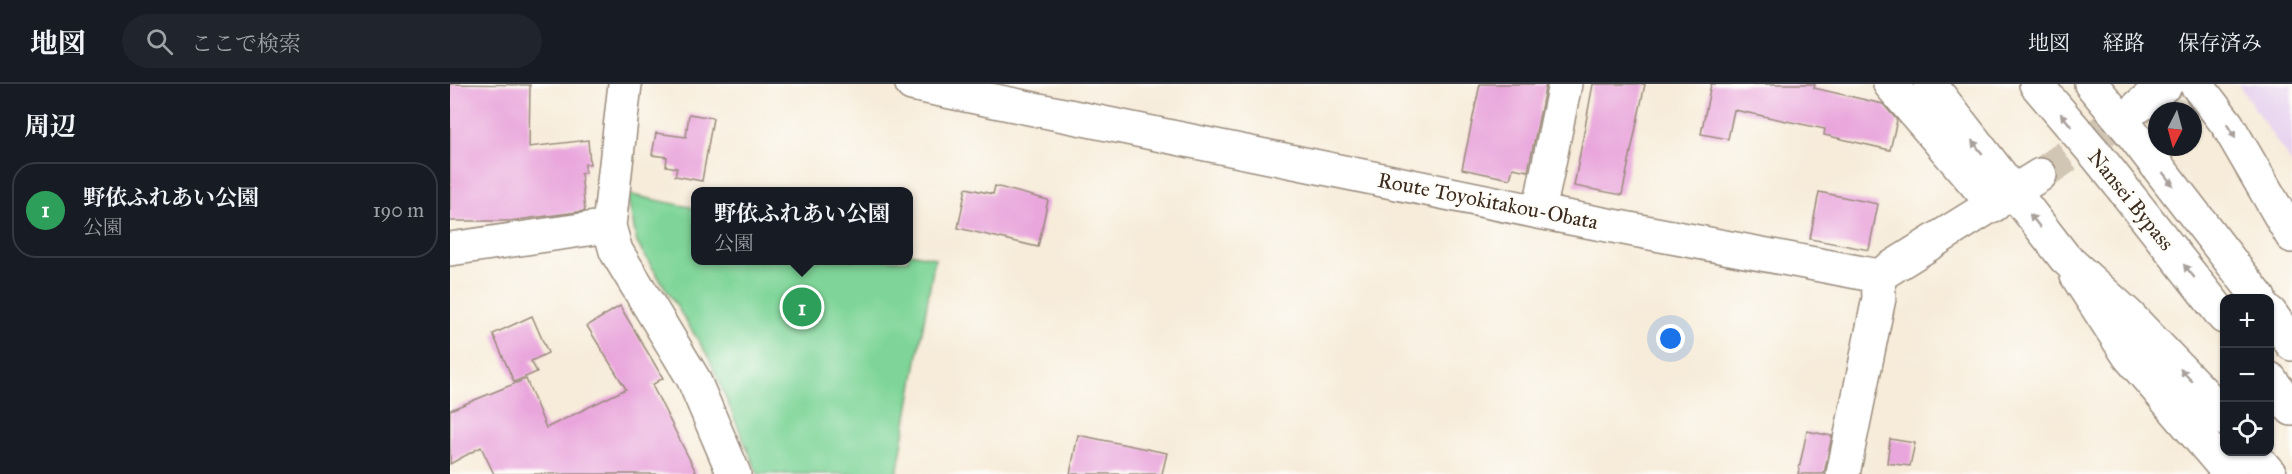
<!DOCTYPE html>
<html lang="ja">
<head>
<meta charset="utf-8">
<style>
	:root { --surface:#171b24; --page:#20242c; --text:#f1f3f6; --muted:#9ea1a6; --line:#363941; --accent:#2563eb }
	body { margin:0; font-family:"IM FELL Great Primer","Noto Serif JP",serif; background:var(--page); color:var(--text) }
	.controls { position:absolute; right:18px; bottom:18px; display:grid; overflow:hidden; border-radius:12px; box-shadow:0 2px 4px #0004 }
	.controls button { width:54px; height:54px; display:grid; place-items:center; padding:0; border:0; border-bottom:2px solid var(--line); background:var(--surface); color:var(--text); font:30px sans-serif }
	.compass { position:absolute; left:1698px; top:18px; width:54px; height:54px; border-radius:50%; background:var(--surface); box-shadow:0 2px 4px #0004; rotate:186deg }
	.you { position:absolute; left:1221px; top:255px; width:21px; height:21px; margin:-15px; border:4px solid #fff; border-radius:50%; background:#1a73e8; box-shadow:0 0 0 9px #1a73e833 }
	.badge { display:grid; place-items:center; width:39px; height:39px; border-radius:50%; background:var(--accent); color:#fff; font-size:20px; font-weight:700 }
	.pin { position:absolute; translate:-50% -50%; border:3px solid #fff; box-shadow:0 2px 6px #0006 }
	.popup { position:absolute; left:241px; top:103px; width:222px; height:78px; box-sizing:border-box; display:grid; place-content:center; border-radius:12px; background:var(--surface); filter:drop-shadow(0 2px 4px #0005); font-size:20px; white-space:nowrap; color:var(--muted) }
	.popup b { font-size:22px; color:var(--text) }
	.popup::after { content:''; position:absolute; left:50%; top:100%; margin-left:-12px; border:12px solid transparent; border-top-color:var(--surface) }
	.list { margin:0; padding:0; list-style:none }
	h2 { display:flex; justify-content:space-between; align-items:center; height:78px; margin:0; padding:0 24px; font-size:26px }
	h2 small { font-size:20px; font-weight:400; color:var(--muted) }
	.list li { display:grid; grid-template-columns:39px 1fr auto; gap:18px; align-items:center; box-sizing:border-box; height:96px; margin:0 12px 12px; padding:0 12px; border:2px solid var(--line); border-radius:24px }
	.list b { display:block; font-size:22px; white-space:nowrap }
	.list p { margin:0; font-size:20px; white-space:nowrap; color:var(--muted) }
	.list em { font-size:20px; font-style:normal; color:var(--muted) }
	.icon { flex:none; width:33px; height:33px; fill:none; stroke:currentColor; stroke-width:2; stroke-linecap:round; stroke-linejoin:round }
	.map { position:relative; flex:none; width:1842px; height:390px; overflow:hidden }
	header { display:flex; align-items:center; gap:36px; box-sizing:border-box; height:84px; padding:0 30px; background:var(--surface); border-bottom:2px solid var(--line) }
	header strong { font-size:28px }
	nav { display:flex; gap:33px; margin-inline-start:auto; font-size:21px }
	.search { width:420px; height:54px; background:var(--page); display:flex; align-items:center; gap:15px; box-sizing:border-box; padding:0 21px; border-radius:33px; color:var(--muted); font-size:22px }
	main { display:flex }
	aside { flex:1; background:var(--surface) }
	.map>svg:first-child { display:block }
	.built { fill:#e7d2ef }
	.green { fill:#7fd599; stroke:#5d805c; stroke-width:1.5 }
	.building { fill:#e9a6dc }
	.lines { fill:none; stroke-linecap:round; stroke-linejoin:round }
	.secondary-tunnel { stroke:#d1c5b4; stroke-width:33; stroke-dasharray:33 16; stroke-linecap:butt }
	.minor-casing { stroke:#998b7c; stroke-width:36 }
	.secondary-casing { stroke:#998b7c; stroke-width:36 }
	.trunk-casing { stroke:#998b7c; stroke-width:36 }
	.minor { stroke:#fff; stroke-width:33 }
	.secondary { stroke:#fff; stroke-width:33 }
	.trunk { stroke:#fff; stroke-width:33 }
	.oneway { fill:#a79f9a }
	.labels { text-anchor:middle; stroke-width:4.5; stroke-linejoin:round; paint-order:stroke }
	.street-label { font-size:21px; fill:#3b2a1e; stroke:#fdfcf7 }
</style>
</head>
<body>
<header>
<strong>地図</strong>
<div class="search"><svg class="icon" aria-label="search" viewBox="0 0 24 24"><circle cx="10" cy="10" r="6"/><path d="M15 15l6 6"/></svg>ここで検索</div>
<nav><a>地図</a><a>経路</a><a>保存済み</a></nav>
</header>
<main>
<aside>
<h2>周辺<small></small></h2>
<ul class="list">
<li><span class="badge" style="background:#2e9e5b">1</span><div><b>野依ふれあい公園</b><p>公園</p></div><em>190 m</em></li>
</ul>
</aside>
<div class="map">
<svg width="1842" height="390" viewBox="0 0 1842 390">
	<rect width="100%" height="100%" fill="#fdfcf7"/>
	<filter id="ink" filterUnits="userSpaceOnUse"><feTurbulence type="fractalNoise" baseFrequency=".0167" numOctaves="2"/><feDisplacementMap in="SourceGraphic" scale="12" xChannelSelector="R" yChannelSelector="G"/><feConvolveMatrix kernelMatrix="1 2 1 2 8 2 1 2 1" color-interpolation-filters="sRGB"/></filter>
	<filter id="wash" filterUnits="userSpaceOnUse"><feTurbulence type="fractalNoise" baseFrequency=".008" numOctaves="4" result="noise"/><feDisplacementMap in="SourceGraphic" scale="24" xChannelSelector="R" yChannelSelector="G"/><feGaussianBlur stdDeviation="1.35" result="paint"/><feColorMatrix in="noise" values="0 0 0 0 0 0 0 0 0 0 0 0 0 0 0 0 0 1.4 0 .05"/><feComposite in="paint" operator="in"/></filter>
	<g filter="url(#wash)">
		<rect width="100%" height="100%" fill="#f7ecda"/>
		<!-- built -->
		<path class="built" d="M 1788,0 L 1842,0 L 1842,80 Z"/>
		<!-- green -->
		<path class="green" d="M 177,110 L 245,124 L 246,176 L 458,176 L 459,169 L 485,174 L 447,390 L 308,390 L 258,272 L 187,159 Z"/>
		<g id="blocks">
			<!-- building -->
			<path class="building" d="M 0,0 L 80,1 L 79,63 L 138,56 L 140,80 L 135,80 L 135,89 L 131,89 L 135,127 L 59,137 L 0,137 Z
				M 1030,0 L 1096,0 L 1078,87 L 1063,84 L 1060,95 L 1012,85 Z
				M 1143,0 L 1195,0 L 1172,111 L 1124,102 Z
				M 1261,0 L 1365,0 L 1364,4 L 1433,20 L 1447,36 L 1440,66 L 1374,51 L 1375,45 L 1284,26 L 1278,55 L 1251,50 Z
				M 239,30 L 263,34 L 252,97 L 225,92 L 227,84 L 216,82 L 217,73 L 202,71 L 206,49 L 236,53 Z
				M 545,102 L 598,116 L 588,163 L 508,144 L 516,104 L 543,110 Z
				M 1369,108 L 1428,120 L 1419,166 L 1360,155 Z
				M 170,222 L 213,294 L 202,301 L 247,390 L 44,390 L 31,363 L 0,380 L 0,326 L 76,295 L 96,344 L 176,305 L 137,242 Z
				M 82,232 L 98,269 L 81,277 L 87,288 L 64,298 L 43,250 Z
				M 1357,347 L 1382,352 L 1374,390 L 1348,390 Z
				M 628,351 L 717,369 L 712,390 L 620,390 Z
				M 1440,355 L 1465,359 L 1460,382 L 1437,379 Z"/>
		</g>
	</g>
	<g filter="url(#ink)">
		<use href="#blocks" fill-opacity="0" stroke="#998b7c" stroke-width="1.5"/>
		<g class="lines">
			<!-- secondary-tunnel -->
			<path class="secondary-tunnel" d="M 1590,91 L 1689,22"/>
			<!-- minor casing -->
			<g class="minor-casing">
				<path id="minor" d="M 175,0 L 159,142 L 166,167 L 243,294 L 284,390
					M 1440,0 L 1544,121
					M 1089,128 L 1115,0
					M 0,165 L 159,142
					M 1627,192 L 1679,272 L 1780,390
					M 1393,390 L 1429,214 L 1428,192"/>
			</g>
			<!-- secondary casing -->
			<g class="secondary-casing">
				<path id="secondary" d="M 462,0 L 1089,128 L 1428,192 L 1590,91
					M 1689,22 L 1716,0"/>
			</g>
			<!-- trunk casing -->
			<g class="trunk-casing">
				<path id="trunk" d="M 1480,0 L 1615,174 L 1677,230 L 1754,310 L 1774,335
					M 1586,0 L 1648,73 L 1774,233
					M 1641,0 L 1681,48 L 1809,214
					M 1746,0 L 1777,40 L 1842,152
					M 1820,229 L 1842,260
					M 1820,295 L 1842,325
					M 1801,368 L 1820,390"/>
			</g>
			<!-- minor -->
			<use href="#minor" class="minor"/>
			<!-- secondary -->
			<use href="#secondary" class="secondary"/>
			<!-- trunk -->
			<use href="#trunk" class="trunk"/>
		</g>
		<!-- one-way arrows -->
		<defs><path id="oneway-solid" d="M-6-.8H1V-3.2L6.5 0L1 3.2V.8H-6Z" transform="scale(1.5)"/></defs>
		<g class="oneway">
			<use href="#oneway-solid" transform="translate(1616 36) rotate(-130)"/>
			<use href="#oneway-solid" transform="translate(1781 47) rotate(59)"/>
			<use href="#oneway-solid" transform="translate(1527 63) rotate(-128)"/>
			<use href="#oneway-solid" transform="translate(1718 95) rotate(52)"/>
			<use href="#oneway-solid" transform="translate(1585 137) rotate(-129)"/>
			<use href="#oneway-solid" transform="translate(1739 187) rotate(-129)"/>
			<use href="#oneway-solid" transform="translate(1736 291) rotate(-134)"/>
		</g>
	</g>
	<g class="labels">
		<!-- street labels -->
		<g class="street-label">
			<text transform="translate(1681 116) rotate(51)" y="7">Nansei Bypass</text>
			<text transform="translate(1038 117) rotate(11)" y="7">Route Toyokitakou-Obata</text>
		</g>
	</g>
</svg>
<div class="controls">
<button>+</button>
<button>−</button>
<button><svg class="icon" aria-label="locate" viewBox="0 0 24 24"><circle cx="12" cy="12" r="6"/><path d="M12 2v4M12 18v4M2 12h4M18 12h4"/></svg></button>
</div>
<svg class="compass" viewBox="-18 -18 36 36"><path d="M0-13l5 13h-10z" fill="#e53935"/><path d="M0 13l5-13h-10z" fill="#9ea1a6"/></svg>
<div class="you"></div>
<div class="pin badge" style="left:352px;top:223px;background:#2e9e5b">1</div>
<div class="popup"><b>野依ふれあい公園</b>公園</div>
</div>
</main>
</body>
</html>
